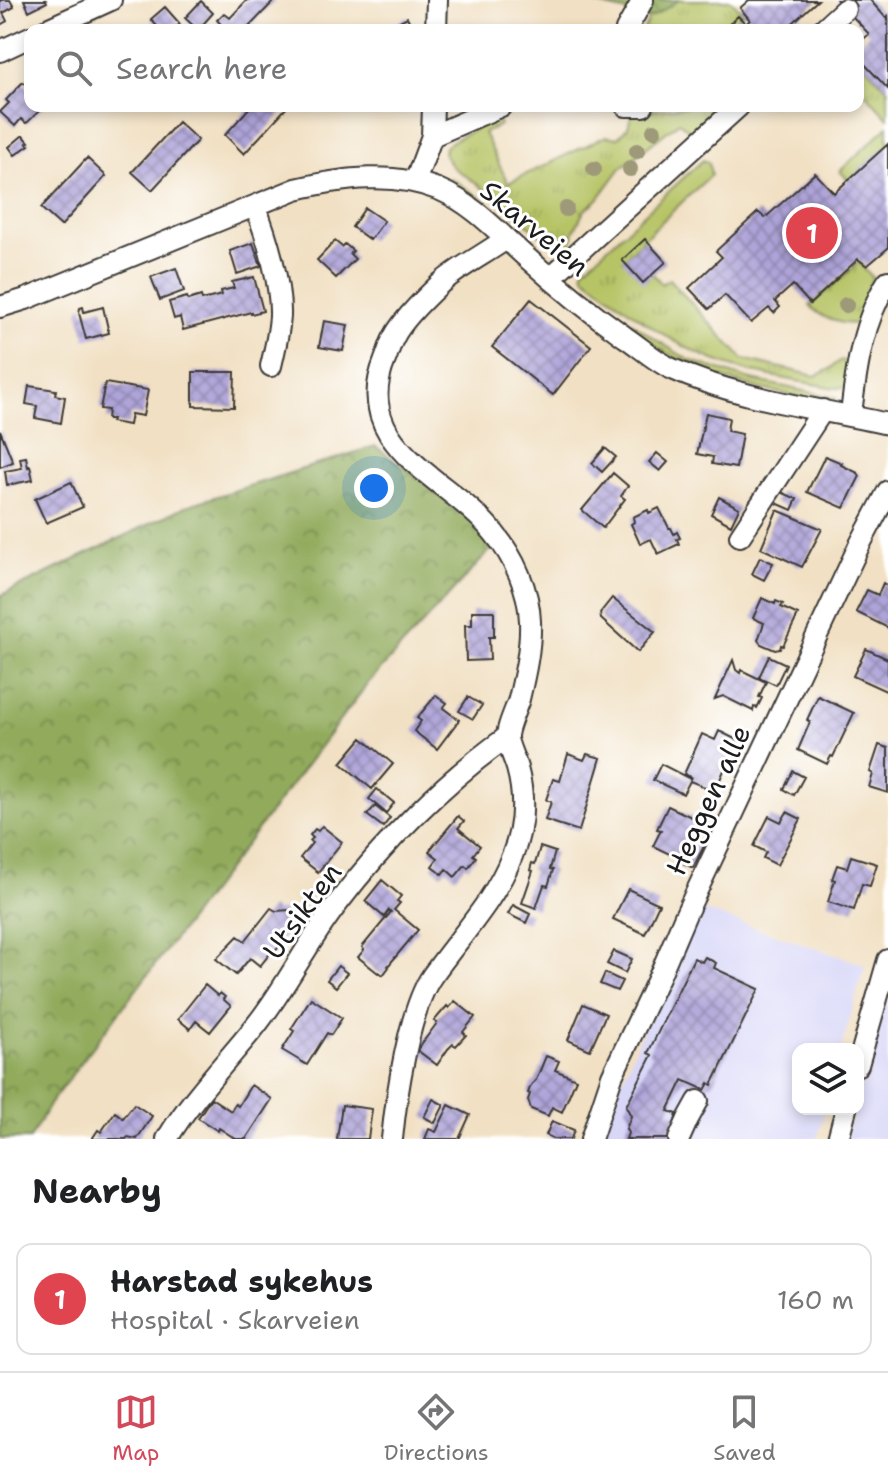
<!DOCTYPE html>
<html lang="en">
<head>
<meta charset="utf-8">
<style>
	:root { --surface:#fff; --page:#f2f2f2; --text:#202124; --muted:#757577; --line:#e0e0e0; --accent:#d1495b }
	body { margin:0; font-family:"Shantell Sans",sans-serif; background:var(--page); color:var(--text) }
	.controls { position:absolute; right:24px; bottom:24px; display:grid; overflow:hidden; border-radius:16px; box-shadow:0 4px 12px #0003 }
	.controls button { width:72px; height:72px; display:grid; place-items:center; padding:0; border:0; border-bottom:2px solid var(--line); background:var(--surface); color:var(--text); font:40px sans-serif }
	.you { position:absolute; left:374px; top:488px; width:28px; height:28px; margin:-20px; border:6px solid #fff; border-radius:50%; background:#1a73e8; box-shadow:0 0 0 12px #1a73e833 }
	.badge { display:grid; place-items:center; width:52px; height:52px; border-radius:50%; background:var(--accent); color:#fff; font-size:26px; font-weight:700 }
	.pin { position:absolute; translate:-50% -50%; border:4px solid #fff; box-shadow:0 2px 8px #0006 }
	.list { margin:0; padding:0; list-style:none }
	h2 { display:flex; justify-content:space-between; align-items:center; height:104px; margin:0; padding:0 32px; font-size:34px }
	h2 small { font-size:26px; font-weight:400; color:var(--muted) }
	.list li { display:grid; grid-template-columns:52px 1fr auto; gap:24px; align-items:center; box-sizing:border-box; height:112px; margin:0 16px 16px; padding:0 16px; border:2px solid var(--line); border-radius:16px }
	.list b { display:block; font-size:30px; white-space:nowrap }
	.list p { margin:0; font-size:26px; white-space:nowrap; color:var(--muted) }
	.list em { font-size:26px; font-style:normal; color:var(--muted) }
	.icon { flex:none; width:44px; height:44px; fill:none; stroke:currentColor; stroke-width:2; stroke-linecap:round; stroke-linejoin:round }
	.map { position:relative; flex:none; width:888px; height:1139px; overflow:hidden }
	.search { position:absolute; background:var(--surface); box-shadow:0 4px 12px #0003; left:24px; right:24px; top:24px; height:88px; display:flex; align-items:center; gap:20px; box-sizing:border-box; padding:0 28px; border-radius:16px; color:var(--muted); font-size:30px }
	.sheet { height:232px; background:var(--surface) }
	nav { display:flex; justify-content:space-around; align-items:center; box-sizing:border-box; height:112px; border-top:2px solid var(--line); background:var(--surface); font-size:22px; color:var(--muted) }
	nav a { display:grid; justify-items:center; gap:4px }
	nav .on { color:var(--accent) }
	.map>svg:first-child { display:block }
	.built { fill:#d8d7f8 }
	.grass { fill:url(#grass-tufts); stroke:#6a7041; stroke-width:2 }
	.forest { fill:url(#forest-crowns); stroke:#56633c; stroke-width:2 }
	.building { fill:url(#building-cross-hatch) }
	.lines { fill:none; stroke-linecap:round; stroke-linejoin:round }
	.minor-casing { stroke:#3c3935; stroke-width:24 }
	.minor { stroke:#fff; stroke-width:20 }
	.tree { fill:#9e9978 }
	.labels { text-anchor:middle; stroke-width:6; stroke-linejoin:round; paint-order:stroke }
	.street-label { font-size:28px; fill:#1c1c1c; stroke:#fff }
</style>
</head>
<body>
<div class="map">
<svg width="888" height="1139" viewBox="0 0 888 1139">
	<defs>
		<pattern id="grass-tufts" width="24" height="20" patternUnits="userSpaceOnUse" patternTransform="scale(2)"><rect width="24" height="20" fill="#b7c466"/><path d="M3 7l-1-3M5 7V3M7 7l1-3M15 17l-1-3M17 17v-4M19 17l1-3" fill="none" stroke="#9da858"/></pattern>
		<pattern id="forest-crowns" width="20" height="18" patternUnits="userSpaceOnUse" patternTransform="scale(2)"><rect width="20" height="18" fill="#91aa5b"/><path d="M2 6a3 3 0 1 1 6 0M12 15a3 3 0 1 1 6 0" fill="none" stroke="#768a4a"/></pattern>
		<pattern id="building-cross-hatch" width="8" height="8" patternUnits="userSpaceOnUse" patternTransform="scale(2)"><rect width="8" height="8" fill="#afa4d9"/><path d="M0 0l8 8M0 8l8-8" fill="none" stroke="#8e85af"/></pattern>
	</defs>
	<rect width="100%" height="100%" fill="#fff"/>
	<filter id="ink" filterUnits="userSpaceOnUse"><feTurbulence type="fractalNoise" baseFrequency=".0125" numOctaves="2"/><feDisplacementMap in="SourceGraphic" scale="16" xChannelSelector="R" yChannelSelector="G"/><feConvolveMatrix kernelMatrix="1 2 1 2 8 2 1 2 1" color-interpolation-filters="sRGB"/></filter>
	<filter id="wash" filterUnits="userSpaceOnUse"><feTurbulence type="fractalNoise" baseFrequency=".006" numOctaves="4" result="noise"/><feDisplacementMap in="SourceGraphic" scale="32" xChannelSelector="R" yChannelSelector="G"/><feGaussianBlur stdDeviation="1.8" result="paint"/><feColorMatrix in="noise" values="0 0 0 0 0 0 0 0 0 0 0 0 0 0 0 0 0 1.4 0 .05"/><feComposite in="paint" operator="in"/></filter>
	<g filter="url(#wash)">
		<rect width="100%" height="100%" fill="#f1e0c3"/>
		<!-- built -->
		<path class="built" d="M 696,908 L 865,965 L 841,1049 L 798,1049 L 798,1109 L 825,1109 L 817,1139 L 600,1139 L 615,1096 Z
			M 888,995 L 888,1139 L 846,1139 L 854,1109 L 858,1109 L 858,1096 Z"/>
		<!-- grass -->
		<path class="grass" d="M 651,0 L 731,0 L 743,13 L 725,30 L 643,30 L 647,23 Z
			M 858,57 L 888,90 L 888,118 L 858,85 Z
			M 691,106 L 722,106 L 692,133 L 679,122 L 621,168 L 598,199 L 584,211 L 574,231 L 572,243 L 567,249 L 561,251 L 476,183 L 451,166 L 444,154 L 445,147 L 455,139 L 497,118 L 500,125 L 484,133 L 508,183 L 606,136 L 618,138 L 628,127 L 632,112 Z
			M 888,126 L 888,145 L 849,181 L 840,171 Z
			M 703,160 L 709,163 L 711,175 C 681,203 651,231 623,260 L 653,274 L 662,284 L 669,279 L 743,359 L 816,376 L 828,370 L 841,360 L 850,363 L 848,387 L 834,388 C 790,379 744,374 702,355 C 659,336 622,305 584,276 L 583,270 Z
			M 451,178 L 481,198 L 543,251 L 542,253 L 536,250 C 516,233 497,217 477,201 C 468,194 454,188 447,179 Z
			M 859,262 L 872,277 L 859,323 C 843,326 822,319 810,306 Z
			M 579,283 L 652,337 L 689,360 L 747,379 L 828,396 L 836,399 L 833,403 C 785,394 734,386 689,365 C 650,346 616,318 581,292 Z"/>
		<!-- forest -->
		<path class="forest" d="M 579,0 L 679,0 L 651,18 Z
			M 375,446 L 436,490 L 498,542 L 369,682 L 49,1105 L 30,1139 L 0,1139 L 0,596 L 186,506 Z"/>
		<g id="blocks">
			<!-- building -->
			<path class="building" d="M 0,0 L 10,0 L 14,7 L 3,13 L 7,21 L 0,25 Z
				M 24,0 L 46,0 L 47,2 L 29,11 Z
				M 247,0 L 275,0 L 246,30 L 226,30 L 217,20 L 224,13 L 230,18 Z
				M 749,0 L 818,0 L 785,30 L 723,30 L 738,16 L 746,24 L 750,20 L 740,8 Z
				M 837,0 L 870,0 L 886,18 L 888,16 L 888,89 L 858,57 L 858,44 L 869,34 Z
				M 201,1 L 213,13 L 198,30 L 185,18 Z
				M 165,7 L 180,24 L 173,30 L 160,30 L 151,19 Z
				M 407,17 L 414,30 L 400,30 L 396,23 Z
				M 23,82 L 30,89 L 30,106 L 44,106 L 28,122 L 26,123 L 21,119 L 15,126 L 0,112 L 9,103 L 6,100 Z
				M 251,106 L 288,106 L 244,154 L 225,135 Z
				M 178,122 L 198,140 L 152,190 L 132,172 Z
				M 22,136 L 24,136 L 29,142 L 27,143 L 29,145 L 15,155 L 9,147 Z
				M 888,144 L 888,248 L 867,266 L 858,259 L 810,304 L 793,285 L 775,301 L 780,307 L 774,313 L 769,308 L 751,323 L 725,295 L 709,309 L 689,288 L 722,257 L 716,251 L 758,212 L 765,218 L 815,173 L 834,193 Z
				M 87,158 L 106,176 L 61,226 L 41,208 Z
				M 365,208 L 384,221 L 370,240 L 352,227 Z
				M 645,239 L 666,262 L 643,283 L 622,260 Z
				M 335,241 L 342,247 L 345,244 L 353,251 L 350,254 L 355,259 L 336,278 L 317,260 Z
				M 253,243 L 261,266 L 237,274 L 230,251 Z
				M 176,268 L 184,291 L 160,300 L 151,277 Z
				M 254,277 L 263,311 L 251,314 L 251,312 L 183,330 L 180,317 L 174,319 L 169,302 L 187,297 L 188,300 L 201,296 L 202,300 L 222,295 L 221,291 L 234,288 L 232,282 Z
				M 531,299 L 591,346 L 553,395 L 492,347 Z
				M 83,307 L 84,312 L 103,307 L 109,333 L 86,339 L 79,313 L 80,308 Z
				M 324,321 L 348,325 L 343,351 L 319,347 Z
				M 193,372 L 235,372 L 234,407 L 193,406 Z
				M 105,383 L 148,390 L 143,416 L 131,414 L 129,425 L 111,422 L 112,419 L 107,419 L 108,410 L 100,409 Z
				M 29,386 L 56,390 L 55,395 L 65,397 L 61,423 L 35,418 L 37,406 L 26,404 Z
				M 706,413 L 729,418 L 727,431 L 742,434 L 736,468 L 712,464 L 713,457 L 697,454 Z
				M 0,430 L 13,462 L 0,467 Z
				M 605,448 L 616,457 L 602,472 L 592,463 Z
				M 657,453 L 668,462 L 660,471 L 649,462 Z
				M 825,456 L 842,463 L 841,465 L 858,473 L 860,476 L 844,508 L 807,492 Z
				M 26,457 L 28,467 L 30,466 L 33,480 L 7,485 L 5,471 L 22,468 L 20,458 Z
				M 613,473 L 628,486 L 621,496 L 625,499 L 603,528 L 582,510 Z
				M 71,482 L 83,507 L 46,523 L 35,499 Z
				M 781,492 L 797,499 L 792,510 L 774,502 Z
				M 719,497 L 739,508 L 731,525 L 711,514 Z
				M 659,508 L 669,528 L 671,528 L 674,534 L 677,532 L 680,538 L 677,539 L 679,544 L 658,554 L 651,539 L 640,544 L 631,524 L 634,522 L 633,517 L 648,510 L 649,513 Z
				M 777,510 L 822,529 L 802,567 L 761,548 Z
				M 760,557 L 773,563 L 764,580 L 752,574 Z
				M 883,583 L 888,586 L 888,628 L 856,612 L 867,590 L 878,595 Z
				M 612,598 L 655,632 L 638,652 L 601,619 L 600,613 Z
				M 762,598 L 775,604 L 776,601 L 783,604 L 781,607 L 798,615 L 783,646 L 781,645 L 780,649 L 775,650 L 761,644 L 758,640 L 764,623 L 753,618 Z
				M 472,611 L 494,611 L 494,637 L 489,637 L 490,660 L 466,661 L 465,625 L 472,625 Z
				M 866,649 L 888,659 L 888,692 L 853,676 Z
				M 769,656 L 786,664 L 776,685 L 759,677 Z
				M 733,660 L 736,670 L 740,673 L 741,670 L 766,682 L 759,697 L 762,698 L 757,708 L 754,707 L 753,711 L 723,696 L 715,699 Z
				M 436,695 L 447,703 L 443,708 L 459,720 L 437,749 L 414,731 L 421,721 L 417,718 Z
				M 818,696 L 854,713 L 833,757 L 831,756 L 827,764 L 798,750 L 810,722 L 807,720 Z
				M 468,697 L 482,705 L 473,719 L 459,711 Z
				M 719,731 L 745,744 L 736,763 L 729,759 L 715,791 L 690,781 L 683,794 L 653,780 L 661,764 L 690,779 L 691,777 L 684,774 L 702,734 L 715,740 Z
				M 362,738 L 393,764 L 372,789 L 341,763 Z
				M 879,745 L 888,748 L 888,793 L 869,787 L 873,774 L 870,772 Z
				M 568,754 L 584,760 L 587,754 L 601,758 L 579,831 L 545,820 L 551,802 L 546,800 L 553,779 L 560,781 Z
				M 793,771 L 804,777 L 794,795 L 784,789 Z
				M 377,789 L 394,803 L 386,813 L 369,799 Z
				M 375,806 L 390,818 L 383,827 L 367,815 Z
				M 668,806 L 700,821 L 692,838 L 705,844 L 693,868 L 679,861 L 680,859 L 653,846 L 661,830 L 657,829 Z
				M 787,812 L 801,819 L 777,865 L 763,858 L 766,852 L 754,846 L 769,816 L 781,822 Z
				M 458,816 L 464,821 L 458,828 L 480,846 L 473,855 L 476,857 L 468,868 L 465,865 L 455,877 L 446,869 L 442,874 L 432,866 L 438,858 L 429,851 Z
				M 322,826 L 342,842 L 318,872 L 300,858 L 312,843 L 310,841 L 313,838 L 310,835 L 315,829 L 318,831 Z
				M 540,847 L 555,852 L 550,869 L 553,870 L 548,886 L 544,885 L 536,908 L 522,903 L 533,871 L 530,870 L 532,863 L 535,864 Z
				M 851,856 L 877,864 L 870,886 L 862,884 L 854,910 L 828,902 L 835,880 L 832,879 L 837,865 L 847,868 Z
				M 382,880 L 401,896 L 397,901 L 400,903 L 394,910 L 418,930 L 388,966 L 389,967 L 383,975 L 379,972 L 378,973 L 358,957 L 364,950 L 362,947 L 391,912 L 389,910 L 384,917 L 365,901 Z
				M 628,889 L 659,904 L 645,934 L 613,919 Z
				M 513,905 L 530,914 L 526,923 L 508,914 Z
				M 271,908 L 276,911 L 290,910 L 300,918 L 278,943 L 280,945 L 274,953 L 272,951 L 260,966 L 250,958 L 236,975 L 216,959 L 238,936 L 245,941 Z
				M 614,951 L 632,959 L 625,973 L 607,964 Z
				M 705,957 L 716,963 L 714,968 L 759,989 L 712,1085 L 709,1083 L 705,1090 L 683,1080 L 668,1111 L 677,1114 L 670,1139 L 626,1139 L 628,1133 L 626,1129 L 631,1116 L 626,1106 L 652,1055 L 648,1053 L 694,958 L 702,962 Z
				M 338,966 L 347,973 L 336,987 L 327,980 Z
				M 605,973 L 622,981 L 617,991 L 600,984 Z
				M 205,985 L 218,996 L 220,993 L 225,997 L 223,999 L 231,1006 L 210,1032 L 196,1021 L 190,1029 L 178,1019 Z
				M 311,998 L 342,1018 L 331,1035 L 327,1033 L 307,1065 L 282,1050 L 294,1031 L 291,1029 Z
				M 455,1001 L 475,1017 L 463,1032 L 466,1035 L 456,1046 L 453,1044 L 448,1049 L 437,1065 L 417,1050 L 437,1023 L 434,1021 L 447,1006 L 449,1008 Z
				M 583,1004 L 606,1014 L 590,1050 L 568,1040 Z
				M 546,1056 L 559,1061 L 555,1070 L 576,1079 L 562,1112 L 552,1107 L 548,1116 L 531,1109 L 528,1100 L 530,1094 L 528,1093 L 531,1085 L 536,1080 Z
				M 251,1085 L 272,1099 L 246,1139 L 236,1139 L 219,1128 L 218,1131 L 198,1118 L 211,1098 L 231,1111 L 235,1104 L 238,1106 Z
				M 433,1099 L 444,1105 L 435,1123 L 424,1117 Z
				M 134,1104 L 152,1116 L 137,1139 L 128,1137 L 126,1139 L 92,1139 L 98,1130 L 101,1132 L 115,1112 L 123,1118 Z
				M 342,1105 L 372,1109 L 368,1139 L 337,1139 Z
				M 449,1105 L 470,1115 L 459,1139 L 425,1139 L 429,1129 L 436,1132 Z
				M 552,1121 L 574,1130 L 571,1139 L 554,1139 L 546,1135 Z"/>
		</g>
	</g>
	<g filter="url(#ink)">
		<use href="#blocks" fill-opacity="0" stroke="#3c3935" stroke-width="2"/>
		<g class="lines">
			<!-- minor casing -->
			<g class="minor-casing">
				<path id="minor" d="M 45,30 L 111,0
					M 436,30 L 437,0
					M 626,30 L 643,0
					M 822,30 L 845,9
					M 0,51 L 30,37
					M 626,106 L 643,106
					M 432,136 L 501,106
					M 415,182 L 432,136 L 433,106
					M 255,206 C 267,236 281,284 280,316 C 279,333 275,349 271,366
					M 550,278 L 739,106
					M 0,307 L 26,299 L 296,189 C 343,178 394,171 440,190 C 473,204 499,233 526,257 C 557,285 590,312 625,337 C 640,347 654,360 670,368 C 738,399 816,408 888,424
					M 851,415 C 856,369 863,320 888,281
					M 740,536 L 823,410
					M 858,1065 L 888,960
					M 167,1139 C 192,1097 227,1062 257,1024 C 287,986 308,941 338,903 C 384,842 445,781 507,737
					M 392,1139 C 396,1098 409,1009 432,976 C 460,936 494,902 512,856 C 524,827 525,797 517,768 C 514,758 509,748 507,739 C 506,729 516,709 519,699 C 525,674 531,647 530,621 C 529,590 514,557 494,533 C 450,478 349,447 385,360 C 388,353 390,344 394,337 C 403,319 426,297 441,283 C 461,266 485,254 506,239
					M 591,1139 L 612,1076 L 659,977 L 685,916 L 859,546 L 888,491
					M 679,1139 L 688,1119 L 698,1101
					M 838,1139 L 846,1109"/>
			</g>
			<!-- minor -->
			<use href="#minor" class="minor"/>
		</g>
		<!-- trees -->
		<g class="tree">
			<circle cx="654" cy="131" r="8"/>
			<circle cx="637" cy="151" r="8"/>
			<circle cx="594" cy="169" r="8"/>
			<circle cx="630" cy="169" r="8"/>
			<circle cx="566" cy="209" r="8"/>
			<circle cx="846" cy="305" r="8"/>
		</g>
	</g>
	<g class="labels">
		<!-- street labels -->
		<g class="street-label">
			<text transform="translate(535 228) rotate(40)" y="10">Skarveien</text>
			<text transform="translate(708 800) rotate(-65)" y="10">Heggen alle</text>
			<text transform="translate(302 911) rotate(-54)" y="10">Utsikten</text>
		</g>
	</g>
</svg>
<div class="controls">
<button><svg class="icon" aria-label="layers" viewBox="0 0 24 24"><path d="M12 4l9 5-9 5-9-5zM3 14l9 5 9-5"/></svg></button>
</div>
<div class="you"></div>
<div class="pin badge" style="left:812px;top:233px;background:#e0444e">1</div>
<div class="search"><svg class="icon" aria-label="search" viewBox="0 0 24 24"><circle cx="10" cy="10" r="6"/><path d="M15 15l6 6"/></svg>Search here</div>
</div>
<section class="sheet">
<h2>Nearby<small></small></h2>
<ul class="list">
<li><span class="badge" style="background:#e0444e">1</span><div><b>Harstad sykehus</b><p>Hospital · Skarveien</p></div><em>160 m</em></li>
</ul>
</section>
<nav>
<a class="on"><svg class="icon" aria-label="map" viewBox="0 0 24 24"><path d="M3 6l6-2 6 2 6-2v14l-6 2-6-2-6 2zM9 4v14M15 6v14"/></svg>Map</a>
<a><svg class="icon" aria-label="directions" viewBox="0 0 24 24"><path d="M12 3l9 9-9 9-9-9zM9 14v-3h6M13 9l2 2-2 2"/></svg>Directions</a>
<a><svg class="icon" aria-label="saved" viewBox="0 0 24 24"><path d="M7 4h10v16l-5-4-5 4z"/></svg>Saved</a>
</nav>
</body>
</html>
